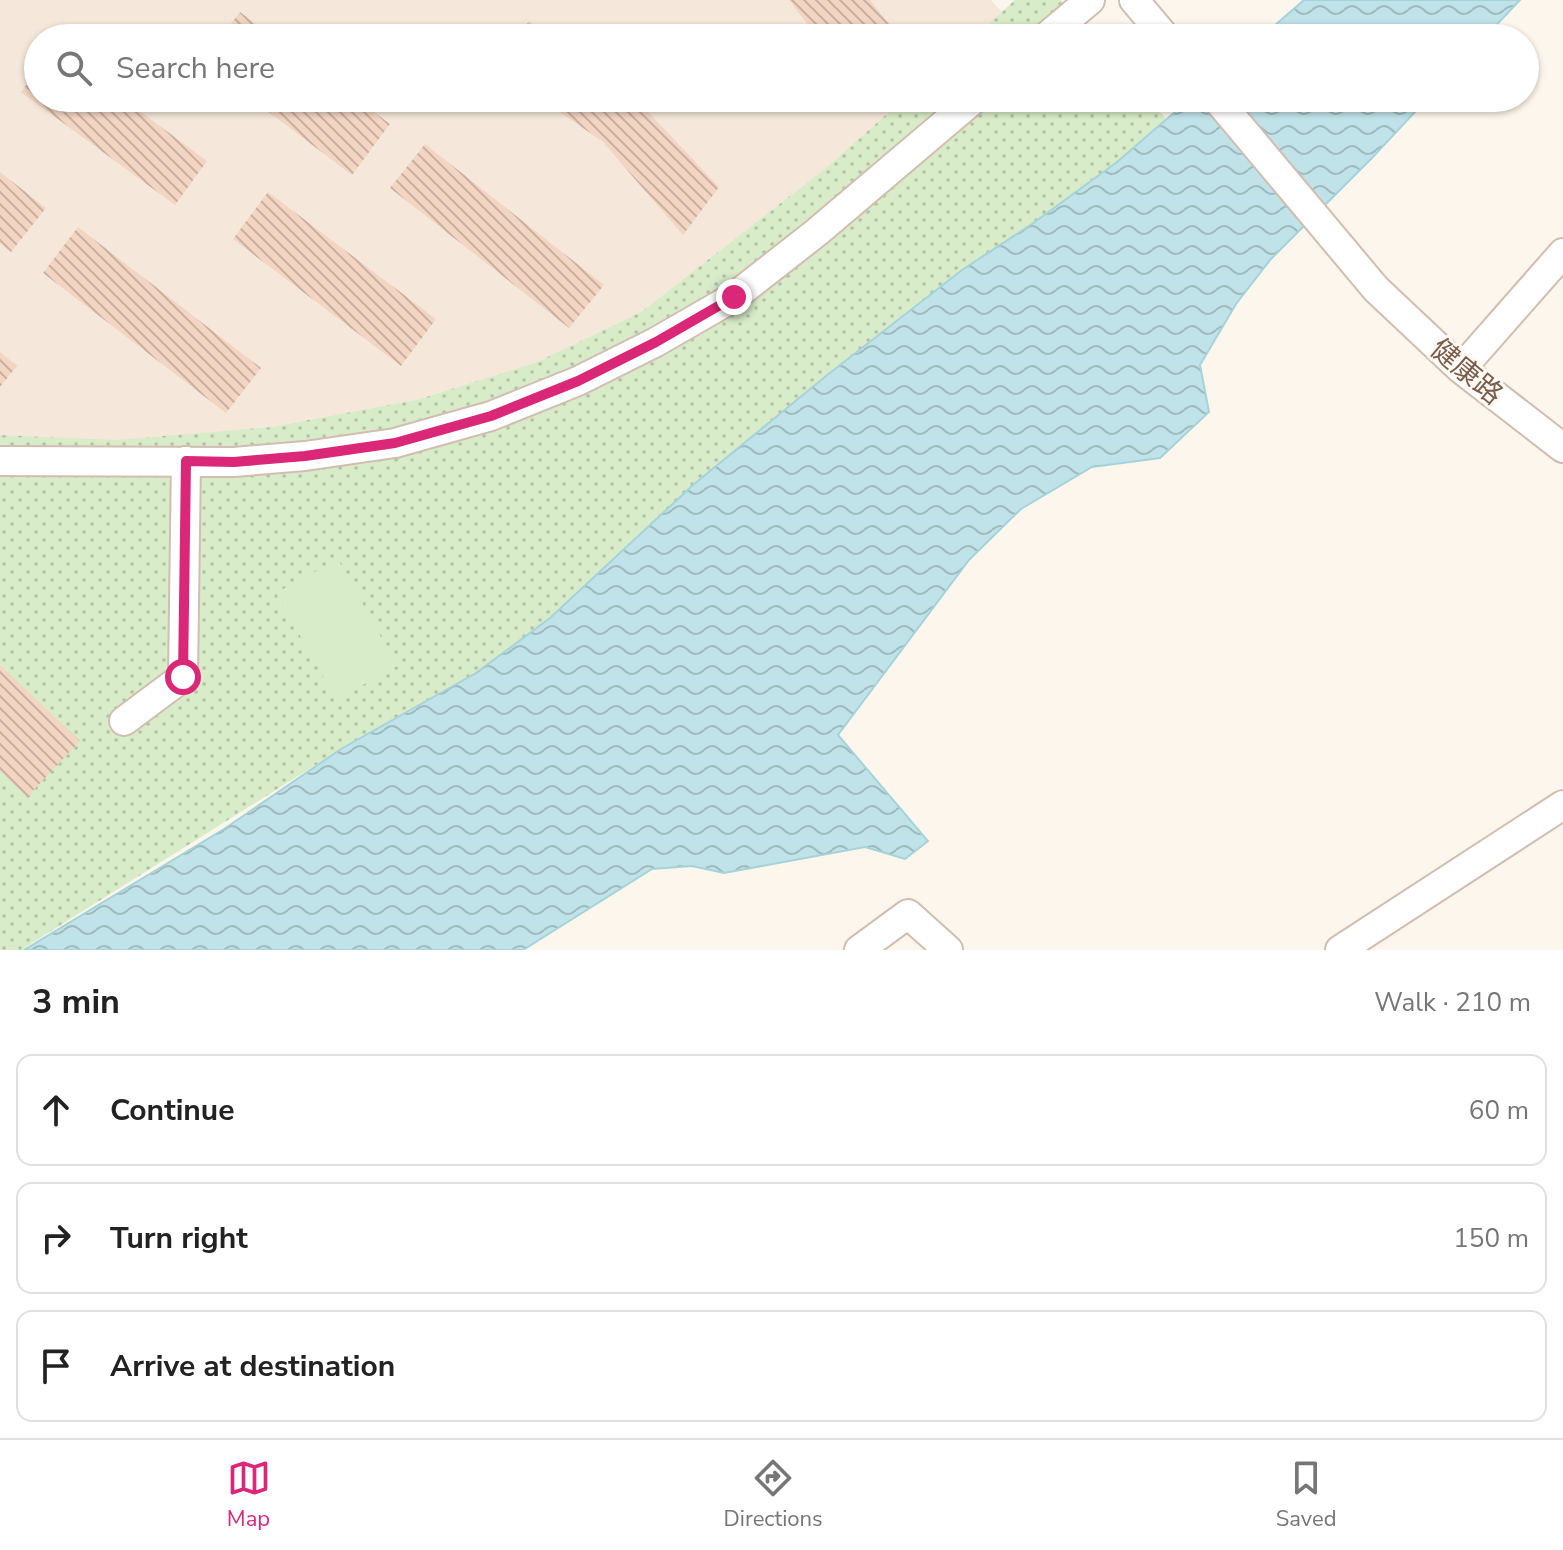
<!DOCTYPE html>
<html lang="en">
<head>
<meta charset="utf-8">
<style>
	:root { --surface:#fff; --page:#f6f6f6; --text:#222; --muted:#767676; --line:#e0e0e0; --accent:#db2777 }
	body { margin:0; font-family:"Nunito Sans","Noto Sans SC",sans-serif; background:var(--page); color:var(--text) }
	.stop { position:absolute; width:24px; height:24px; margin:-18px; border:6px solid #db2777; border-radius:50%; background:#fff }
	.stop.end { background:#db2777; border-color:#fff; box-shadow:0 2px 8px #0008 }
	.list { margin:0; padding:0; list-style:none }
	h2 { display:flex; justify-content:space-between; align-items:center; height:104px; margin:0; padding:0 32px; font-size:34px }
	h2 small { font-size:26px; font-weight:400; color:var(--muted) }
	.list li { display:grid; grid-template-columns:52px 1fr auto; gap:24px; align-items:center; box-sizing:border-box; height:112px; margin:0 16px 16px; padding:0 16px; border:2px solid var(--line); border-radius:16px }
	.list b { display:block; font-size:30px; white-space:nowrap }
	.list em { font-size:26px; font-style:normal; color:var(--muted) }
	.icon { flex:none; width:44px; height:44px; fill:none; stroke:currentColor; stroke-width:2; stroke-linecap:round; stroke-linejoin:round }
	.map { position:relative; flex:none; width:1563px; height:950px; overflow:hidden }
	.search { position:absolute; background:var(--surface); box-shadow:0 2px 6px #0004; left:24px; right:24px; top:24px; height:88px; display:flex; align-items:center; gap:20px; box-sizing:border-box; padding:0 28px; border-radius:44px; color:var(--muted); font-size:30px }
	.sheet { height:488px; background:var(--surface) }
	nav { display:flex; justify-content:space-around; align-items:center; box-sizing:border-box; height:112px; border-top:2px solid var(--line); background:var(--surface); font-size:22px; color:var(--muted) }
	nav a { display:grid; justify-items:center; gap:4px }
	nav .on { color:var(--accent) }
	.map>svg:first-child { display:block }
	.residential { fill:#f5e8da }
	.park { fill:url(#park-dots) }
	.pitch { fill:#d8ecc9 }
	.water { fill:url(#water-waves); stroke:#a5d3da; stroke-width:2 }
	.building { fill:url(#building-back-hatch) }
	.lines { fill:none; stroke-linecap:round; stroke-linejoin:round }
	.minor-casing { stroke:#d1beb0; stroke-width:32 }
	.minor { stroke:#fff; stroke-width:28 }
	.route { stroke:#db2777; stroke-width:10 }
	.labels { text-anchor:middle; stroke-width:6; stroke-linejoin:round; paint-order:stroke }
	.street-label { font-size:28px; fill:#7a5c4d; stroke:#fffaf3 }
</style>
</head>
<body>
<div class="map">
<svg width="1563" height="950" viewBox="0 0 1563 950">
	<defs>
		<pattern id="park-dots" width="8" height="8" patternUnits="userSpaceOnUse" patternTransform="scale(2)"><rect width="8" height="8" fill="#d8ecc9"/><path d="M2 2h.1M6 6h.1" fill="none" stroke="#b4c2a5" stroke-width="1.8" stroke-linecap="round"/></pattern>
		<pattern id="water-waves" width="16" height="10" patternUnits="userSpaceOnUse" patternTransform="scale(2)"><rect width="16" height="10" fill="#bfe3e8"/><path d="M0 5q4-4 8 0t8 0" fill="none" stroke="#a0bbbe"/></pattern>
		<pattern id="building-back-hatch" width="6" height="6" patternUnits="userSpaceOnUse" patternTransform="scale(2)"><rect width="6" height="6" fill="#f3d5c3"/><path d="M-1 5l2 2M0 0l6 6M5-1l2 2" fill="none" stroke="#cab0a1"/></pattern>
	</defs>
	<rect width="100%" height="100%" fill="#fdf6ec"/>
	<!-- residential -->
	<path class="residential" d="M 0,0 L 991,0 L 1002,12 L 973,38 L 38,38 L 38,98 L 905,98 L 827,167 L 641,312 L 537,362 L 420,399 L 271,427 L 116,441 L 0,435 Z"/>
	<!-- park -->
	<path class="park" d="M 1015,0 L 1061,0 L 1094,38 L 973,38 Z
		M 905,98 L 1148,98 L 1166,119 L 1117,162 L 1032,224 L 961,270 L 826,376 L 693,485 L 550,618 L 476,673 L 341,749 L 21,950 L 0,950 L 0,435 L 116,440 L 271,427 L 420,399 L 537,362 L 641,312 L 827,167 Z"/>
	<!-- pitch -->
	<path class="pitch" d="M 338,559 L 397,666 L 336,700 L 276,593 Z"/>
	<!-- water -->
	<path class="water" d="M 1304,0 L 1520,0 L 1484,38 L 1260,38 Z
		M 1191,98 L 1428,98 L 1371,159 L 1271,259 L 1236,304 L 1200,365 L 1209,412 L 1160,458 L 1092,467 L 1021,509 L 969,560 L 838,735 L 928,841 L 905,859 L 865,847 L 724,873 L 692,866 L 652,869 L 523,950 L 24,950 L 224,829 L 341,749 L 476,673 L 550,618 L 693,485 L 826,376 L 962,270 L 1032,224 L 1117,162 Z"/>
	<!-- building -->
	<path class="building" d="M 789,0 L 870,0 L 900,38 L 818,38 Z
		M 240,12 L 275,38 L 220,38 Z
		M 529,21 L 554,38 L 518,38 Z
		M 38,69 L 38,98 L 122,98 L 207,161 L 175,205 L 21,92 Z
		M 250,98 L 355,98 L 390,124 L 352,175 Z
		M 540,98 L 635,98 L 719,187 L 683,235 L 603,142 Z
		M 425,144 L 604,285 L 569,328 L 390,188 Z
		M 0,172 L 46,208 L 11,252 L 0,243 Z
		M 268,192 L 436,319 L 401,366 L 233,239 Z
		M 78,227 L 261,368 L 226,413 L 43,273 Z
		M 0,352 L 17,366 L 0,387 Z
		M 0,665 L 80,741 L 27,797 L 0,771 Z"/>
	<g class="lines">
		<!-- minor casing -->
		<g class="minor-casing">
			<path id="minor" d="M 1134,0 L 1166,38
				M 1045,38 L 1090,0
				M 1216,98 L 1376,289 L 1461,369 L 1563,448
				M 1461,369 L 1563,253
				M 0,461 L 234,462 L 305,456 L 395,443 L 491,416 L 578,381 L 656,342 L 734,297 L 817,232 L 975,98
				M 124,721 L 183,677 L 186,461
				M 859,950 L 908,914 L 948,950
				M 1340,950 L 1563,805"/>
		</g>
		<!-- minor -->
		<use href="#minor" class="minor"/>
	</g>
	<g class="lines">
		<!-- route -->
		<path class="route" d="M 183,677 L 186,461 L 234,462 L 305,456 L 395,443 L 491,416 L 578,381 L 656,342 L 734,297"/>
	</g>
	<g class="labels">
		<!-- street labels -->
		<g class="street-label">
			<text transform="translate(1467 371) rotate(40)" y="10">健康路</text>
		</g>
	</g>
</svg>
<div class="stop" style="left:183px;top:677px"></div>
<div class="stop end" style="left:734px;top:297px"></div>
<div class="search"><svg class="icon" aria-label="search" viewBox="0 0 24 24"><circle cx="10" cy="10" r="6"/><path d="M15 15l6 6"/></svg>Search here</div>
</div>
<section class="sheet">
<h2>3 min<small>Walk · 210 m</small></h2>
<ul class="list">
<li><svg class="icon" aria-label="ahead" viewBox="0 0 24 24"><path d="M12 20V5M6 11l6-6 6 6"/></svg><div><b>Continue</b></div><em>60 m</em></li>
<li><svg class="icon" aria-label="right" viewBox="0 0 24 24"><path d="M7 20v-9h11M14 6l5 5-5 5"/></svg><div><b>Turn right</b></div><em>150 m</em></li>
<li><svg class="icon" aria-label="arrive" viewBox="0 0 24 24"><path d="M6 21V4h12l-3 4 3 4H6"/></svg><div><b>Arrive at destination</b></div></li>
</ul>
</section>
<nav>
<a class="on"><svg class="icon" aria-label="map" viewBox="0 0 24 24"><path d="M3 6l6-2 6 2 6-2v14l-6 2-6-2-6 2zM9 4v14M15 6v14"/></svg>Map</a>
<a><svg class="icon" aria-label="directions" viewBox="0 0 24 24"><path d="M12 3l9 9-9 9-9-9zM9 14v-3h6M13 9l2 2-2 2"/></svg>Directions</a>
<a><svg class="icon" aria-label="saved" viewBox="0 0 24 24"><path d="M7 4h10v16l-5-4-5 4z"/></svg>Saved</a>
</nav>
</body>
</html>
